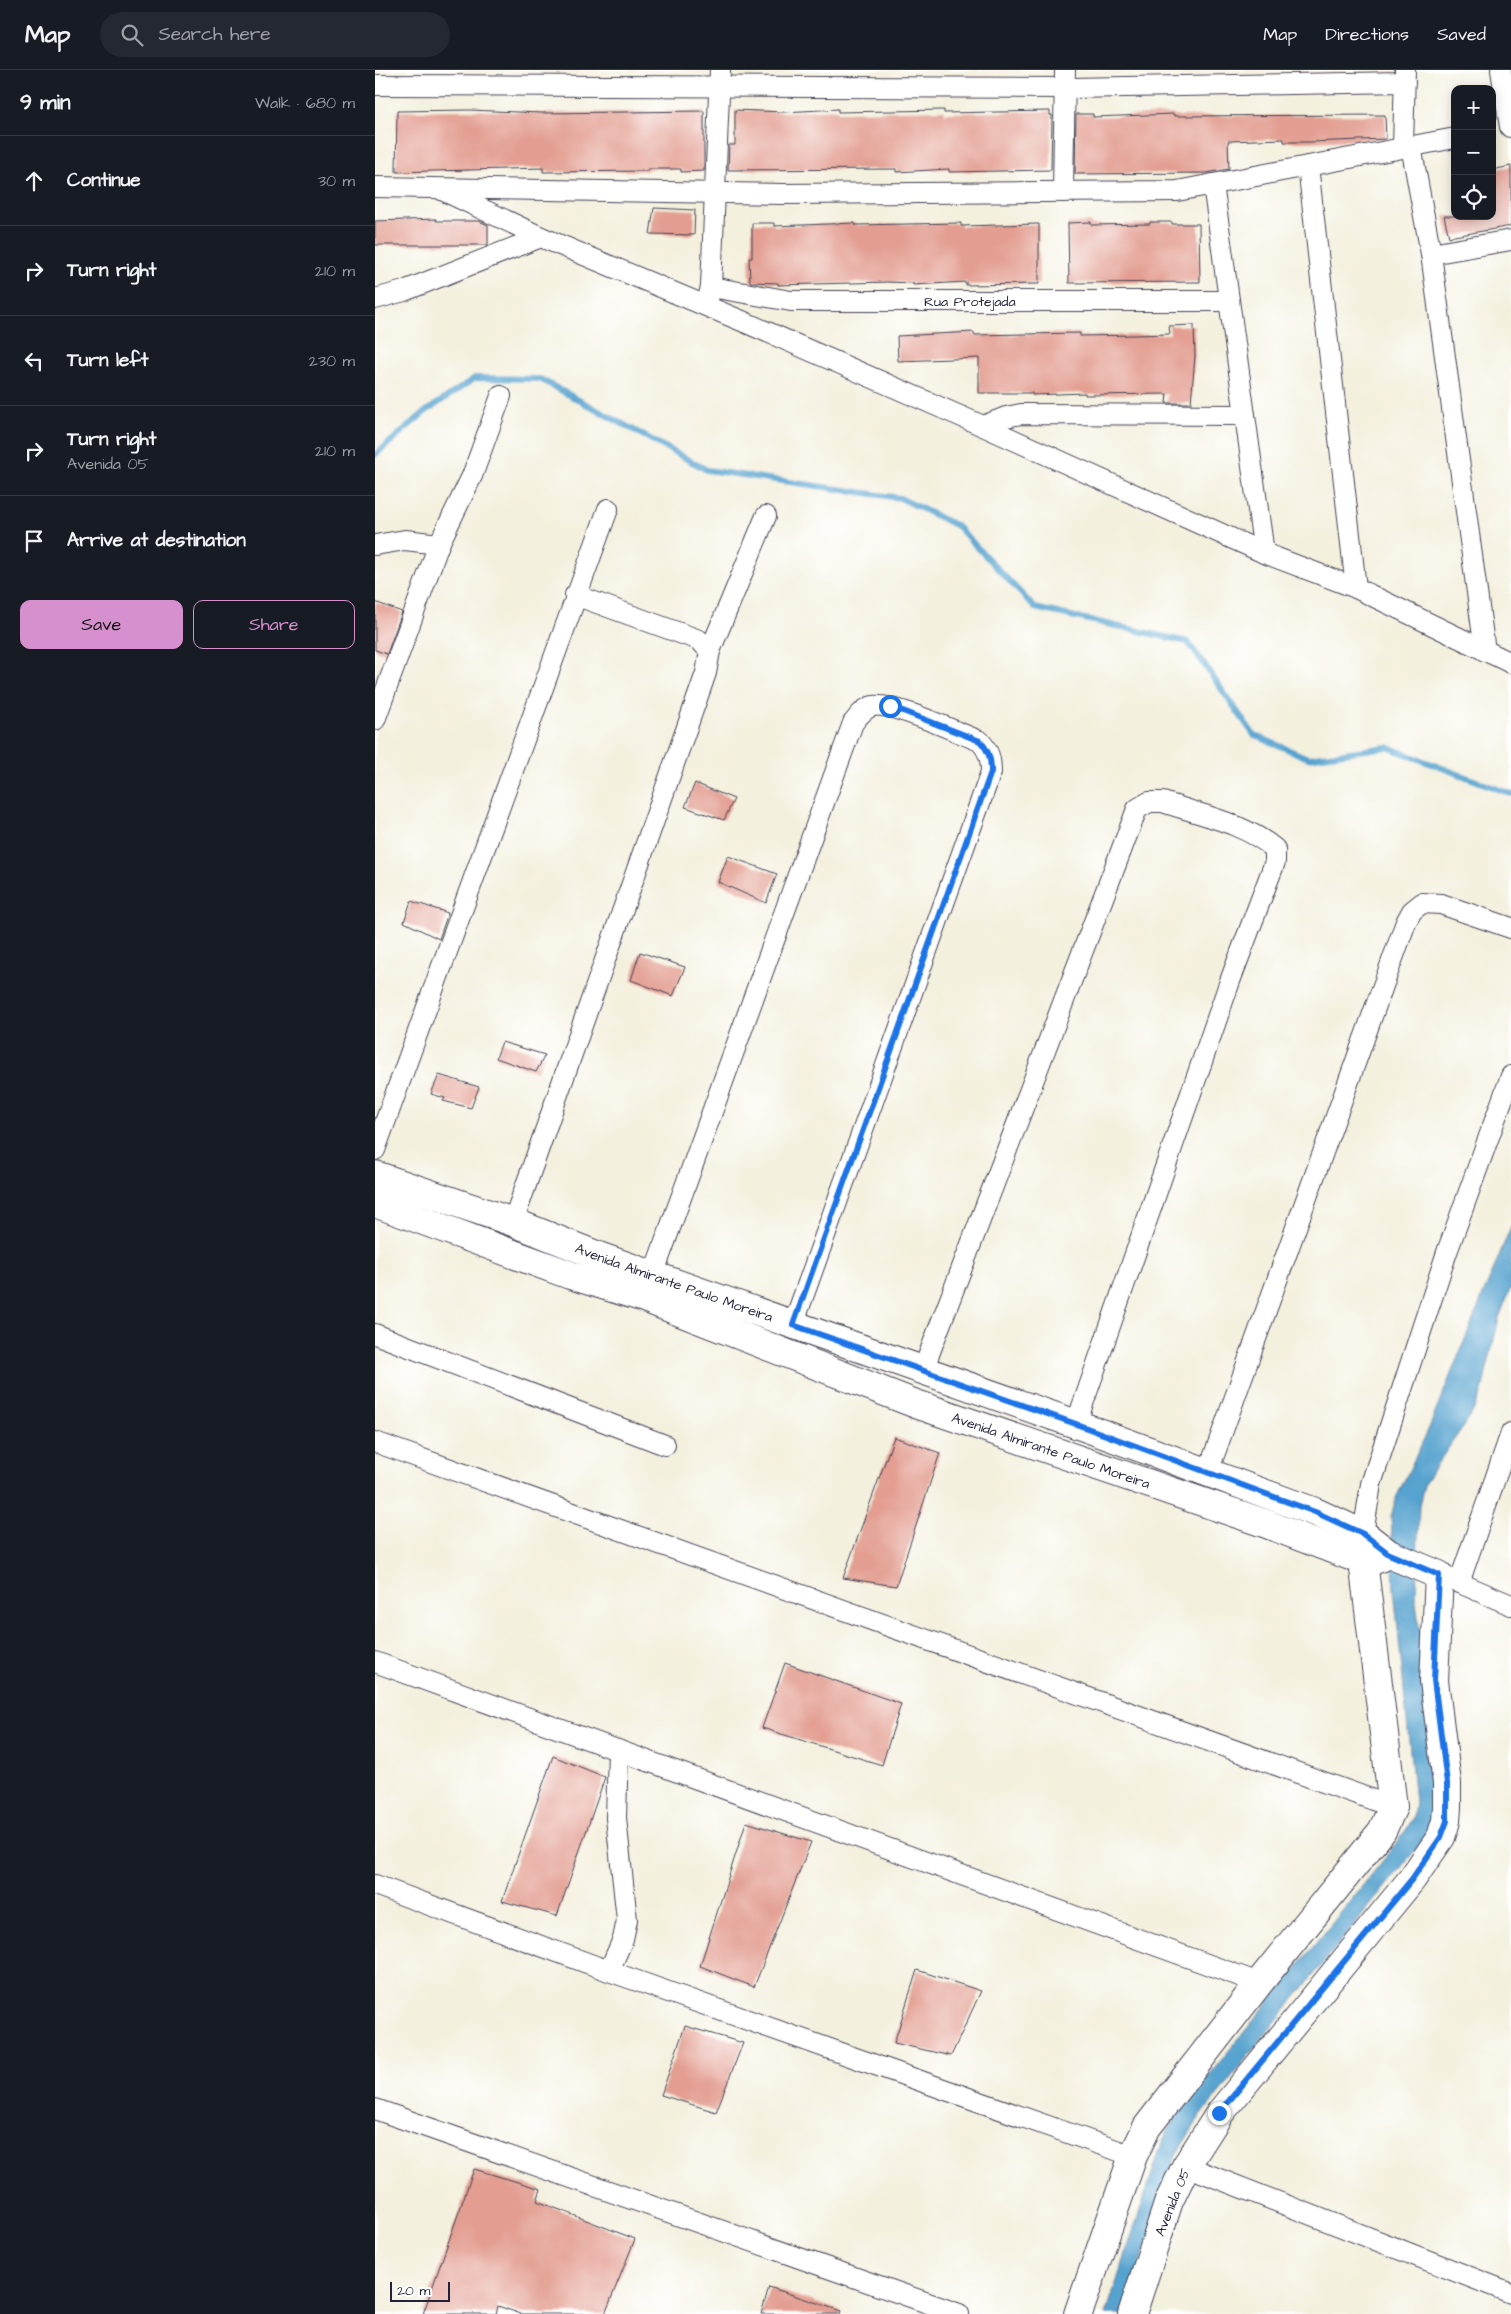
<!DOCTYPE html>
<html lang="en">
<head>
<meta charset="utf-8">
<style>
	:root { --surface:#171b24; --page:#242831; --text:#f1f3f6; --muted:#9ea1a6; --line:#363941; --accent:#d690ce }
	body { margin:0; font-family:"Architects Daughter",sans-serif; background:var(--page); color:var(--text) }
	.controls { position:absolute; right:15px; top:15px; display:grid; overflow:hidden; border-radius:10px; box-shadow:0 2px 12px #0003 }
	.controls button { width:45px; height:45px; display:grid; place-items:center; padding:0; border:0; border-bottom:1px solid var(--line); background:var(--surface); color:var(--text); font:25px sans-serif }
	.scale { position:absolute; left:15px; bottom:12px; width:60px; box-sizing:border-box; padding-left:5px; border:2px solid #22223b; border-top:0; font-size:14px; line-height:18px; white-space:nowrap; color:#22223b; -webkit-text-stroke:4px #fff; paint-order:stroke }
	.stop { position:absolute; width:15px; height:15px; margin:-11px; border:4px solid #1a73e8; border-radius:50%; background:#fff }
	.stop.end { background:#1a73e8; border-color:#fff; box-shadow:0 1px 5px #0008 }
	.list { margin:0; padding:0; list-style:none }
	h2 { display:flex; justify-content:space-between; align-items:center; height:65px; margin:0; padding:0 20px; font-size:21px }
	h2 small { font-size:16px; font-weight:400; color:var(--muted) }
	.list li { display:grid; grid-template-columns:32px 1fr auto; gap:15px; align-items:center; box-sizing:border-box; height:90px; padding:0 20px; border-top:1px solid var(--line) }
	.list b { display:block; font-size:19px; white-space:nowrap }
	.list p { margin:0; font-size:16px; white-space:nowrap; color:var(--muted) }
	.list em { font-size:16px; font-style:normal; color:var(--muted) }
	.actions { display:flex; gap:10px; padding:15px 20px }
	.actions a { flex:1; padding:11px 0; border:1px solid var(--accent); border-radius:10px; text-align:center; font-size:18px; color:var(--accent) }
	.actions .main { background:var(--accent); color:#111 }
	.icon { flex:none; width:28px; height:28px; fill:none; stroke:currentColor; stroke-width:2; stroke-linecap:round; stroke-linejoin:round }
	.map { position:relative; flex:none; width:1136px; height:2244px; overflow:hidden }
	header { display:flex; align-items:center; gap:30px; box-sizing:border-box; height:70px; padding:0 25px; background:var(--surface); border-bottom:1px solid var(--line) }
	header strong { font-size:24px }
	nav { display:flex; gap:28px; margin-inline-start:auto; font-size:18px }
	.search { width:350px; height:45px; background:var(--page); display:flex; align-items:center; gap:12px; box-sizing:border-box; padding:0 18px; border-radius:28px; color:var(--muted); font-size:19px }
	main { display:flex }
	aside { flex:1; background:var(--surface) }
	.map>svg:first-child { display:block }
	.water { fill:#56a3cf; stroke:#3c6285 }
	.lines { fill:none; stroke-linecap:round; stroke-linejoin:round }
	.stream { stroke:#56a3cf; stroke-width:6 }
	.building { fill:#e39e91 }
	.minor-casing { stroke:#424153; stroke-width:22 }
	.secondary-casing { stroke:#424153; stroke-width:30 }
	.minor { stroke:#fff; stroke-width:20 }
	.secondary { stroke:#fff; stroke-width:28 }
	.route { stroke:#1a73e8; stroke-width:6 }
	.labels { text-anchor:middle; stroke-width:4; stroke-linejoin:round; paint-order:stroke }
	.street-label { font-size:14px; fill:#22223b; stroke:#fff }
</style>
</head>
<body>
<header>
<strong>Map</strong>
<div class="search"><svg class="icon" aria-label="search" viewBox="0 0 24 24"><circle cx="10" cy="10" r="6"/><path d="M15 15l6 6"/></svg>Search here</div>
<nav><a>Map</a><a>Directions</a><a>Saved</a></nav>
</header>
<main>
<aside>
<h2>9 min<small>Walk · 680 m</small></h2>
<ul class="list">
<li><svg class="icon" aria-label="ahead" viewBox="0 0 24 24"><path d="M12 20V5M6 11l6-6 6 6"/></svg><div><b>Continue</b></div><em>30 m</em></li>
<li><svg class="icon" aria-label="right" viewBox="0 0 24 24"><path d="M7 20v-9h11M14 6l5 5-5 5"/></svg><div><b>Turn right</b></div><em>210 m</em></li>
<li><svg class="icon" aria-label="left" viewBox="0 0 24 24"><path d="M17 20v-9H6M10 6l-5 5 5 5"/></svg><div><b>Turn left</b></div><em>230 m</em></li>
<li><svg class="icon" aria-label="right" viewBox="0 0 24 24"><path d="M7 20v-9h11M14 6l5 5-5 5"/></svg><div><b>Turn right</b><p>Avenida 05</p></div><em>210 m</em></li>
<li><svg class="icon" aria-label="arrive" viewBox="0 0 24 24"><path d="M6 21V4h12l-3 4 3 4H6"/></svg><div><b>Arrive at destination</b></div></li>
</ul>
<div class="actions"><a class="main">Save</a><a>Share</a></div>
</aside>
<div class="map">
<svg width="1136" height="2244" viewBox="0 0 1136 2244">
	<rect width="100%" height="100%" fill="#fff"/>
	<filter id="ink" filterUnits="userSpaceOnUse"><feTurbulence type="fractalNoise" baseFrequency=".02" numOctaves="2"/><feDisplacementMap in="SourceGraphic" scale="10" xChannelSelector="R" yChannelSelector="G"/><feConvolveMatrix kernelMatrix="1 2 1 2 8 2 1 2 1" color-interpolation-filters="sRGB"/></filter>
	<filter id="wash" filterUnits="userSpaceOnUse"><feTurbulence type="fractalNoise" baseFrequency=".0096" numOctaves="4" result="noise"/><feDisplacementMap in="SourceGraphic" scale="20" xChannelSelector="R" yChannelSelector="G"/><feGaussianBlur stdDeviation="1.12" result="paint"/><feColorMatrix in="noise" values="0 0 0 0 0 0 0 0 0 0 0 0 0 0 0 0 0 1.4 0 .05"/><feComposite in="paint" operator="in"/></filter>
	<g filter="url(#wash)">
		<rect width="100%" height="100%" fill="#f4f0de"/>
		<!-- water -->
		<path class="water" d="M 1136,1156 L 1136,1217 L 1124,1248 L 1106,1325 L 1096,1345 L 1050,1412 L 1044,1435 L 1041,1531 L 1063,1719 L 1055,1762 L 880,1977 L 825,2047 L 802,2083 L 749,2244 L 731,2244 L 787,2073 L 800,2047 L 1010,1788 L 1033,1757 L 1038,1747 L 1040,1732 L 1019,1520 L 1016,1447 L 1021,1428 L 1054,1358 Z"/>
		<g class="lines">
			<!-- stream -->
			<path class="stream" d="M 0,385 L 50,342 L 100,308 L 165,309 L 332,400 L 525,428 L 582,456 L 660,538 L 813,572 L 879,665 L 933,688 L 1012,677 L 1136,724"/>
		</g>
		<g id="blocks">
			<!-- building -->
			<path class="building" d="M 463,39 L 463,42 L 569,40 L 569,43 L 675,41 L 675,45 L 677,45 L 676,100 L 574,102 L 574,99 L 521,102 L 521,99 L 353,100 L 354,75 L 360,75 L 360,40 L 409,42 Z
				M 94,40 L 167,43 L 329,41 L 329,101 L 306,102 L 306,99 L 273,99 L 273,101 L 168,102 L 168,98 L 21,102 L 22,41 Z
				M 701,44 L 718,44 L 718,47 L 799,44 L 799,46 L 1010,45 L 1011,69 L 936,72 L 909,72 L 909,69 L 853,71 L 854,99 L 831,103 L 700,104 Z
				M 1136,96 L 1136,156 L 1074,167 L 1069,146 L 1117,146 L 1117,100 Z
				M 279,138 L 320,140 L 319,165 L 275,164 Z
				M 61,149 L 61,151 L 104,151 L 113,155 L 113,175 L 0,175 L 0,151 Z
				M 716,152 L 716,155 L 775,154 L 775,152 L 797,152 L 797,154 L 824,154 L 825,212 L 694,213 L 693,153 Z
				M 377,153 L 399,153 L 399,156 L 480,153 L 480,155 L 586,153 L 586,156 L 664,154 L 664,214 L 591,215 L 591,212 L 538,215 L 538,213 L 513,212 L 403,215 L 403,213 L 375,212 L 374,188 L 377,188 Z
				M 819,255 L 820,286 L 816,333 L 791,333 L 792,324 L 710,325 L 710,323 L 657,325 L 657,323 L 604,323 L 604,288 L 523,291 L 522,266 L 599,262 L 599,265 L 705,263 L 705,266 L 760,265 L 795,264 L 794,256 Z
				M 0,532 L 27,542 L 12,584 L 0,580 Z
				M 320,713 L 359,729 L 349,750 L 310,737 Z
				M 353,786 L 402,804 L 391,833 L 343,812 Z
				M 36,831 L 73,843 L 64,869 L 29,852 Z
				M 265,882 L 310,897 L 298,926 L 256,910 Z
				M 127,972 L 170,985 L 161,1002 L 121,988 Z
				M 64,1005 L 104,1017 L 96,1038 L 68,1031 L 70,1028 L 56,1024 Z
				M 519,1367 L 565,1383 L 521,1516 L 468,1508 Z
				M 410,1593 L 526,1634 L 507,1695 L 387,1658 Z
				M 178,1686 L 230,1707 L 182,1846 L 127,1831 Z
				M 371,1752 L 436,1772 L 379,1917 L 325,1896 Z
				M 542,1900 L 606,1921 L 576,1986 L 519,1973 Z
				M 310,1956 L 368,1973 L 341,2042 L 286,2025 Z
				M 99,2099 L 166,2119 L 162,2131 L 260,2169 L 230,2244 L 146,2244 L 123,2236 L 121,2244 L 48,2244 Z
				M 394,2217 L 466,2241 L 465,2244 L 386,2244 Z"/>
		</g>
	</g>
	<g filter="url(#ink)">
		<use href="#blocks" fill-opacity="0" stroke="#424153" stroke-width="1"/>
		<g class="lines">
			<!-- minor casing -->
			<g class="minor-casing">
				<g id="minor">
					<path d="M 1126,0 L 1135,57"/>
					<path d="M 0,15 L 695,18 L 1030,12"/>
					<path d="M 1036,76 L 1056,184 L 1110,581"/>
					<path d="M 1028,78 L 1030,0"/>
					<path d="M 933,96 L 981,518"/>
					<path d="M 838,114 L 889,483"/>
					<path d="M 0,117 L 407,124 L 802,121 L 1080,68"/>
					<path d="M 67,120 L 166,167 L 367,251 L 608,356 L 889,483 L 981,518 L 1136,593"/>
					<path d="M 688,122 L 690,0"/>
					<path d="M 1056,184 L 1136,170"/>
					<path id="s1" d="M 336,217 L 416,231 L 854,231"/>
					<path d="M 0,229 L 29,221 L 166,167"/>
					<path d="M 333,229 L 336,217 L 345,0"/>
					<path d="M 608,356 L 631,347 L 646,344 L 870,345"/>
					<path d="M 0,475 L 30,470 L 64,474"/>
					<path d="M 335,581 L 391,446"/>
					<path d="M 0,650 L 64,474 L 97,406 L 126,326"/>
					<path d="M 0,1080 L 233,439"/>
					<path d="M 138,1152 L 331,603 L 335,581 L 324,570 L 200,525"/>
					<path d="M 278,1205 L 478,653 C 484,646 489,638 498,636 C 518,632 583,663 605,671 C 614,681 616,689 616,702 L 418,1255"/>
					<path d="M 0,1264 L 290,1375"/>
					<path d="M 548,1300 L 762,739 L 774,732 L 788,732 C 826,745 869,753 900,779 L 900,792 L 855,911 L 701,1354"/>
					<path d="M 0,1372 L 1018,1737"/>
					<path d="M 833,1402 L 1031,852 L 1037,841 L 1047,833 L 1066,834 L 1136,858"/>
					<path d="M 988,1464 L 996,1414 L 1072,1182 L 1136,1006"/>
					<path d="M 1073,1508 L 1136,1535"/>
					<path d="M 1084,1513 L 1136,1363"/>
					<path d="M 0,1592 L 884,1913"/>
					<path d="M 0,1815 L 234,1901 L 758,2086"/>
					<path d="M 234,1901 L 248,1869 L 252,1850 L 241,1748 L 243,1680"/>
					<path d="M 0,2039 L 584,2244"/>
					<path d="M 811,2096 L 1136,2223"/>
				</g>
			</g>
			<!-- secondary casing -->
			<g class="secondary-casing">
				<g id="secondary">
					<path id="s2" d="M 0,1105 L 138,1152 L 226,1187 L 701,1354 L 940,1442 L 988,1464 L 1014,1484 L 1064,1505 L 1059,1611 L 1072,1713 L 1072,1737 L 1071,1751 L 1066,1767 L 1037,1809 L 845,2043 L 811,2096 L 794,2131 L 757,2244"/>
					<path id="s3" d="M 0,1133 L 195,1205 L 269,1228 L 541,1334 L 889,1453 L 988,1491 L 1000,1490 L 1014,1484"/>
					<path d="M 703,2244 L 758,2086 L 772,2057 L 884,1913 L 1007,1761 L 1018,1737 L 988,1491 L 988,1474"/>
				</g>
			</g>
			<!-- minor -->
			<use href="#minor" class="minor"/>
			<!-- secondary -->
			<use href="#secondary" class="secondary"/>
		</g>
	</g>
	<g class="lines" filter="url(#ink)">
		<!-- route -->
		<path class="route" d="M 515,636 L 605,671 C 614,681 616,689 616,702 L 418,1255 L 701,1354 L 940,1442 L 988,1464 L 1014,1484 L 1064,1505 L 1059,1610 L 1072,1713 L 1072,1751 L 1066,1767 L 1037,1809 L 844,2043"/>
	</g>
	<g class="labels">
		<!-- street labels -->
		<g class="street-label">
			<text dy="5" stroke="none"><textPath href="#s1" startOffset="260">Rua Protejada</textPath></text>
			<text dy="5" stroke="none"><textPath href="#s2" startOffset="318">Avenida Almirante Paulo Moreira</textPath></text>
			<text dy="5" stroke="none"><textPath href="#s3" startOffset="720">Avenida Almirante Paulo Moreira</textPath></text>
			<text transform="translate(797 2132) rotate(-68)" y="5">Avenida 05</text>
		</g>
	</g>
</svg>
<div class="controls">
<button>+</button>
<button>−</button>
<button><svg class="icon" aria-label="locate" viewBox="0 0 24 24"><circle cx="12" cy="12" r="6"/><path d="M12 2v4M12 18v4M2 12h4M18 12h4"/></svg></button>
</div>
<div class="scale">20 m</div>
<div class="stop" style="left:515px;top:636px"></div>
<div class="stop end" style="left:844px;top:2043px"></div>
</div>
</main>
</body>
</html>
